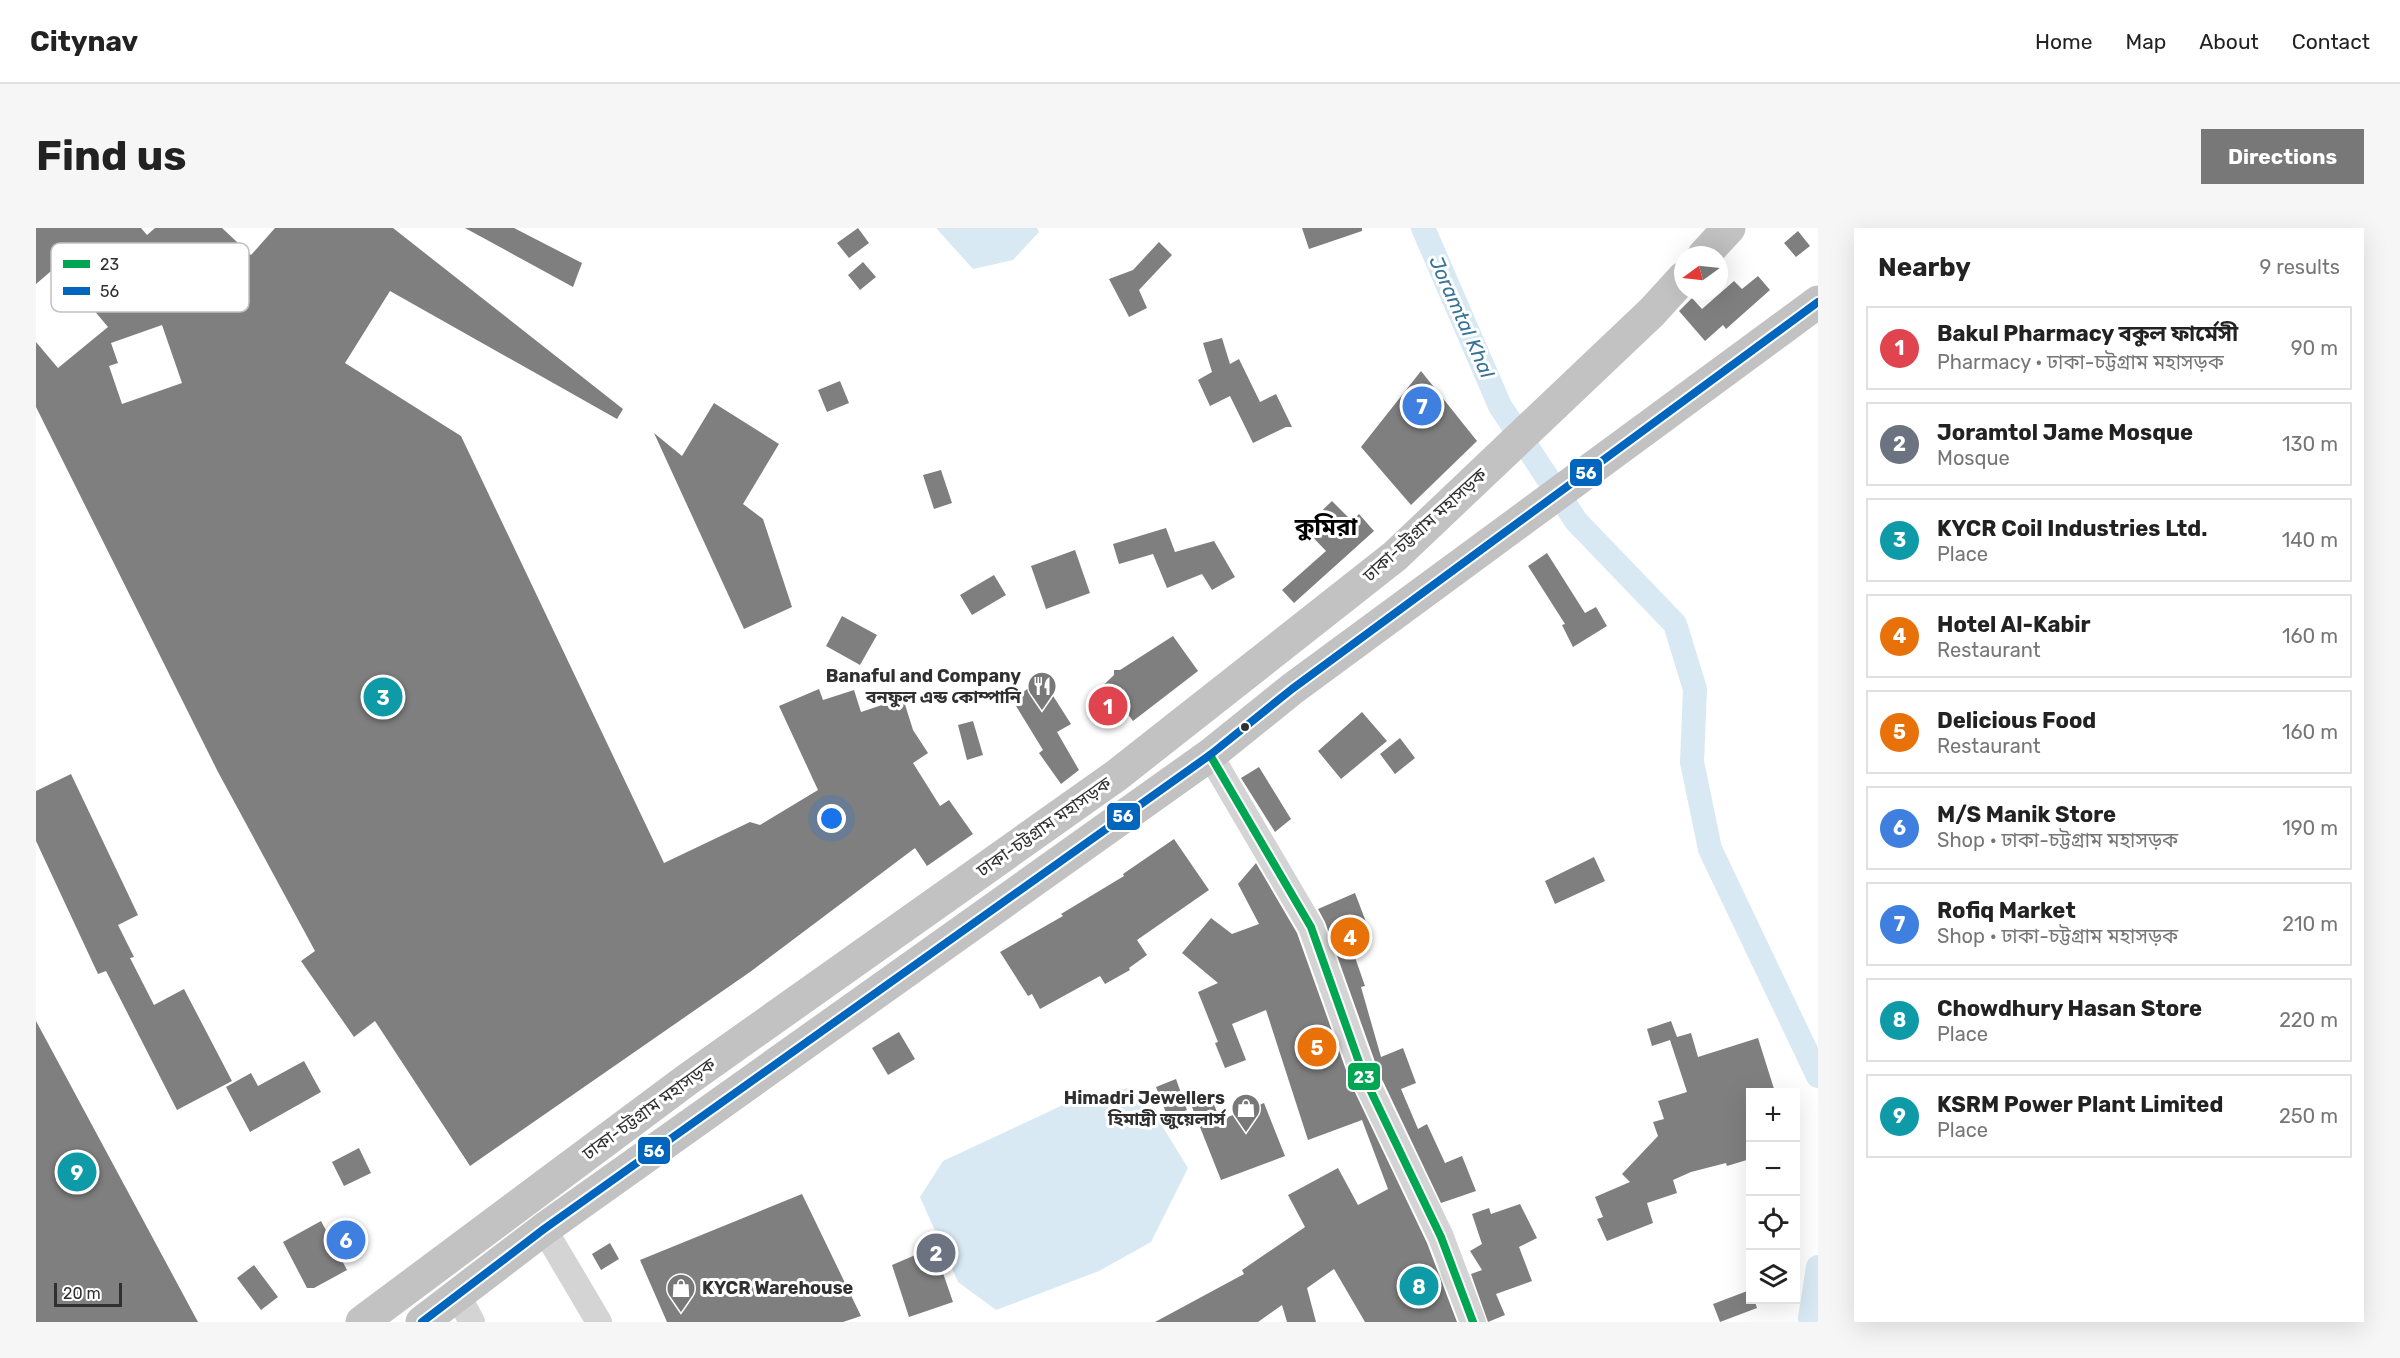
<!DOCTYPE html>
<html lang="en">
<head>
<meta charset="utf-8">
<style>
	:root { --surface:#fff; --page:#f6f6f6; --text:#222; --muted:#767676; --line:#e0e0e0; --accent:#787878 }
	body { margin:0; font-family:Rubik,"Noto Sans Bengali",sans-serif; background:var(--page); color:var(--text) }
	.controls { position:absolute; right:18px; bottom:18px; display:grid; overflow:hidden; border-radius:0px; box-shadow:0 6px 24px #0002 }
	.controls button { width:54px; height:54px; display:grid; place-items:center; padding:0; border:0; border-bottom:2px solid var(--line); background:var(--surface); color:var(--text); font:30px sans-serif }
	.compass { position:absolute; left:1638px; top:18px; width:54px; height:54px; border-radius:50%; background:var(--surface); box-shadow:0 6px 24px #0002; rotate:255deg }
	.scale { position:absolute; left:18px; bottom:15px; width:68px; box-sizing:border-box; padding-left:6px; border:3px solid #303030; border-top:0; font-size:16px; line-height:21px; white-space:nowrap; color:#303030; -webkit-text-stroke:4px #fff; paint-order:stroke }
	.you { position:absolute; left:796px; top:591px; width:21px; height:21px; margin:-15px; border:4px solid #fff; border-radius:50%; background:#1a73e8; box-shadow:0 0 0 9px #1a73e833 }
	.badge { display:grid; place-items:center; width:39px; height:39px; border-radius:50%; background:var(--accent); color:#fff; font-size:20px; font-weight:700 }
	.pin { position:absolute; translate:-50% -50%; border:3px solid #fff; box-shadow:0 2px 6px #0006 }
	.list { margin:0; padding:0; list-style:none }
	h2 { display:flex; justify-content:space-between; align-items:center; height:78px; margin:0; padding:0 24px; font-size:26px }
	h2 small { font-size:20px; font-weight:400; color:var(--muted) }
	.list li { display:grid; grid-template-columns:39px 1fr auto; gap:18px; align-items:center; box-sizing:border-box; height:84px; margin:0 12px 12px; padding:0 12px; border:2px solid var(--line); border-radius:0px }
	.list b { display:block; font-size:22px; white-space:nowrap }
	.list p { margin:0; font-size:20px; white-space:nowrap; color:var(--muted) }
	.list em { font-size:20px; font-style:normal; color:var(--muted) }
	.icon { flex:none; width:33px; height:33px; fill:none; stroke:currentColor; stroke-width:2; stroke-linecap:round; stroke-linejoin:round }
	.map { position:relative; flex:none; width:1782px; height:1094px; overflow:hidden; border-radius:0px }
	header { display:flex; align-items:center; gap:36px; box-sizing:border-box; height:84px; padding:0 30px; background:var(--surface); border-bottom:2px solid var(--line) }
	header strong { font-size:28px }
	nav { display:flex; gap:33px; margin-inline-start:auto; font-size:21px }
	.intro { display:flex; align-items:center; justify-content:space-between; box-sizing:border-box; height:144px; padding:0 36px }
	h1 { margin:0; font-size:42px }
	.button { padding:15px 27px; border-radius:0px; background:var(--accent); color:#fff; font-size:21px; font-weight:700 }
	main { display:flex; gap:36px; padding:0 36px }
	aside { flex:1; background:var(--surface); border-radius:0px; box-shadow:0 6px 24px #0002 }
	.map>svg:first-child { display:block }
	.water { fill:#d8e9f3 }
	.lines { fill:none; stroke-linecap:round; stroke-linejoin:round }
	.canal { stroke:#d8e9f3; stroke-width:24 }
	.building { fill:#7f7f7f; fill-rule:evenodd }
	.street { stroke:#d4d4d4; stroke-width:26 }
	.highway { stroke:#c2c2c2; stroke-width:33 }
	.bus-1-casing { stroke:#fff; stroke-width:12 }
	.bus-2-casing { stroke:#fff; stroke-width:12 }
	.bus-1 { stroke:#00a651; stroke-width:8 }
	.bus-2 { stroke:#0065bd; stroke-width:8 }
	.bus-dot { fill:#303030; stroke:#fff; stroke-width:2 }
	.labels { text-anchor:middle; stroke-width:6; stroke-linejoin:round; paint-order:stroke }
	.street-label { font-size:18px; fill:#303030; stroke:#fff }
	.poi-label { font-size:18px; font-weight:bold; fill:#303030; stroke:#fff; text-anchor:end }
	.water-label { font-size:20px; font-style:italic; fill:#387398; stroke:#fff }
	.district-label { font-size:24px; font-weight:bold; fill:#000; stroke:#fff }
	.key { fill:#fff; stroke:#c1c1c1; stroke-width:1.5 }
	.key-label { font-size:16px; fill:#303030 }
	.line-badge { stroke:#fff; stroke-width:2 }
	.badge-label { font-size:16px; text-anchor:middle; font-weight:bold; fill:#fff }
</style>
</head>
<body>
<header>
<strong>Citynav</strong>
<nav><a>Home</a><a>Map</a><a>About</a><a>Contact</a></nav>
</header>
<div class="intro"><h1>Find us</h1><a class="button">Directions</a></div>
<main>
<div class="map">
<svg width="1782" height="1094" viewBox="0 0 1782 1094">
	<rect width="100%" height="100%" fill="#fff"/>
	<!-- water -->
	<path class="water" d="M 900,0 L 1001,0 L 1003,4 L 977,32 L 937,41 Z
		M 1092,860 L 1112,875 L 1152,940 L 1115,1014 L 1063,1043 L 960,1082 L 922,1054 L 884,969 L 907,933 L 1029,876 Z"/>
	<g class="lines">
		<!-- canal -->
		<path class="canal" d="M 1387,0 L 1464,178 L 1540,293 L 1639,396 L 1659,461 L 1656,534 L 1674,621 L 1782,848
			M 1777,1094 L 1774,1090 L 1782,1039"/>
	</g>
	<!-- building -->
	<path class="building" d="M 0,0 L 105,0 L 111,7 L 119,0 L 186,0 L 215,27 L 239,0 L 357,0 L 587,181 L 581,191 L 354,63 L 309,135 L 425,208 L 628,635 L 714,594 L 724,597 L 782,562 L 743,478 L 783,461 L 787,472 L 818,462 L 825,484 L 867,470 L 877,502 L 892,525 L 877,535 L 904,578 L 913,572 L 937,606 L 891,638 L 879,620 L 714,744 L 434,938 L 339,793 L 318,809 L 265,733 L 279,723 L 182,544 L 0,179 L 0,114 L 22,140 L 72,99 L 21,38 L 0,56 ZM 126,97 L 146,155 L 86,176 L 73,138 L 82,135 L 75,115 Z
		M 429,0 L 478,0 L 546,35 L 537,59 Z
		M 822,0 L 833,15 L 813,30 L 801,15 Z
		M 1266,0 L 1326,0 L 1326,3 L 1273,21 Z
		M 1762,3 L 1774,18 L 1760,29 L 1748,15 Z
		M 1123,14 L 1136,27 L 1103,62 L 1111,80 L 1093,89 L 1073,51 L 1097,42 Z
		M 827,34 L 840,49 L 824,62 L 812,47 Z
		M 1722,48 L 1734,62 L 1690,101 L 1687,97 L 1669,113 L 1643,83 L 1656,70 L 1666,81 L 1698,53 L 1706,61 Z
		M 1186,110 L 1194,136 L 1203,131 L 1224,174 L 1240,166 L 1256,199 L 1250,199 L 1217,215 L 1194,168 L 1174,178 L 1162,152 L 1176,144 L 1167,115 Z
		M 1385,143 L 1441,213 L 1375,277 L 1325,219 Z
		M 804,153 L 813,175 L 791,184 L 782,162 Z
		M 678,175 L 743,216 L 707,276 L 727,291 L 756,379 L 708,401 L 618,205 L 646,228 Z
		M 905,242 L 916,275 L 898,281 L 887,247 Z
		M 1296,273 L 1316,293 L 1323,286 L 1338,303 L 1258,375 L 1246,362 L 1290,323 L 1268,300 Z
		M 1130,300 L 1139,324 L 1178,313 L 1199,349 L 1176,362 L 1166,346 L 1131,360 L 1117,326 L 1083,336 L 1077,316 Z
		M 1039,322 L 1054,365 L 1010,381 L 995,338 Z
		M 1511,325 L 1549,385 L 1560,379 L 1571,398 L 1537,419 L 1526,397 L 1529,396 L 1492,338 Z
		M 958,347 L 970,367 L 936,387 L 924,367 Z
		M 806,388 L 841,407 L 824,437 L 790,418 Z
		M 1137,408 L 1162,443 L 1097,493 L 1091,485 L 1069,499 L 1053,471 L 1078,447 L 1078,442 L 1084,442 Z
		M 1005,449 L 1035,496 L 1021,504 L 1043,542 L 1025,556 L 1003,525 L 1007,522 L 977,473 Z
		M 1326,484 L 1351,513 L 1305,551 L 1282,523 Z
		M 937,493 L 947,527 L 931,532 L 922,497 Z
		M 1364,510 L 1379,530 L 1359,546 L 1344,526 Z
		M 1223,539 L 1255,591 L 1239,604 L 1205,550 Z
		M 35,546 L 102,687 L 82,697 L 98,729 L 94,730 L 118,777 L 148,761 L 196,853 L 141,882 L 70,743 L 62,746 L 0,613 L 0,563 Z
		M 1138,611 L 1173,662 L 1101,712 L 1111,727 L 1093,740 L 1094,742 L 1069,756 L 1064,748 L 1004,781 L 996,766 L 992,768 L 964,724 L 1027,688 L 1025,686 L 1088,648 L 1087,646 Z
		M 1558,629 L 1569,653 L 1519,676 L 1509,653 Z
		M 1220,635 L 1261,705 L 1315,856 L 1391,1015 L 1421,1094 L 1329,1094 L 1298,1041 L 1271,1060 L 1280,1094 L 1251,1094 L 1246,1077 L 1222,1094 L 1119,1094 L 1208,1046 L 1206,1042 L 1269,999 L 1252,967 L 1302,940 L 1322,977 L 1352,961 L 1326,892 L 1272,912 L 1230,782 L 1196,796 L 1210,832 L 1189,840 L 1179,815 L 1182,814 L 1162,764 L 1182,755 L 1146,725 L 1175,690 L 1196,706 L 1223,696 L 1202,656 Z
		M 1319,665 L 1335,707 L 1314,715 L 1329,758 L 1325,759 L 1345,829 L 1367,820 L 1380,855 L 1365,861 L 1382,901 L 1391,896 L 1409,935 L 1426,928 L 1440,963 L 1405,975 L 1343,845 L 1289,694 L 1282,681 Z
		M 0,793 L 162,1094 L 0,1094 Z
		M 1635,793 L 1641,809 L 1655,805 L 1662,829 L 1722,810 L 1739,864 L 1714,864 L 1714,931 L 1691,938 L 1690,935 L 1655,944 L 1637,952 L 1641,965 L 1611,975 L 1617,995 L 1571,1013 L 1561,991 L 1567,989 L 1559,969 L 1594,954 L 1586,946 L 1622,908 L 1617,894 L 1628,891 L 1622,873 L 1651,864 L 1634,812 L 1616,818 L 1611,801 Z
		M 863,804 L 879,831 L 852,847 L 836,820 Z
		M 268,833 L 285,864 L 214,904 L 190,859 L 215,845 L 222,858 Z
		M 1140,851 L 1151,882 L 1132,890 L 1120,859 Z
		M 1174,866 L 1184,892 L 1228,875 L 1249,928 L 1185,952 L 1154,874 Z
		M 323,920 L 335,945 L 308,958 L 296,934 Z
		M 766,966 L 825,1088 L 807,1094 L 631,1094 L 604,1032 Z
		M 1484,976 L 1501,1010 L 1483,1019 L 1496,1053 L 1460,1066 L 1469,1087 L 1452,1094 L 1435,1046 L 1446,1042 L 1434,1023 L 1446,1016 L 1436,986 L 1453,980 L 1455,986 Z
		M 285,993 L 311,1042 L 278,1060 L 271,1060 L 247,1014 Z
		M 574,1015 L 583,1031 L 565,1042 L 556,1026 Z
		M 898,1019 L 917,1074 L 873,1089 L 856,1037 Z
		M 218,1037 L 242,1069 L 225,1082 L 201,1050 Z
		M 1714,1062 L 1714,1071 L 1718,1071 L 1721,1080 L 1684,1094 L 1677,1076 Z"/>
	<g class="lines">
		<!-- street -->
		<path class="street" d="M 1174,527 L 1275,699 L 1329,851 L 1405,1009 L 1437,1094
			M 508,1001 L 563,1094
			M 421,1066 L 436,1094"/>
		<!-- highway -->
		<path class="highway" d="M 1668,27 L 1693,0
			M 326,1094 L 652,851 L 1081,547 L 1359,328 L 1616,84 L 1647,50
			M 386,1094 L 508,1001 L 1174,527 L 1256,461 L 1782,74"/>
		<!-- bus-1 casing -->
		<g class="bus-1-casing">
			<path id="bus-1" d="M 1174,527 L 1275,699 L 1329,851 L 1405,1009 L 1437,1094"/>
		</g>
		<!-- bus-2 casing -->
		<g class="bus-2-casing">
			<path id="bus-2" d="M 386,1094 L 508,1001 L 1174,527 L 1256,461 L 1782,74"/>
		</g>
		<!-- bus-1 -->
		<use href="#bus-1" class="bus-1"/>
		<!-- bus-2 -->
		<use href="#bus-2" class="bus-2"/>
	</g>
	<!-- icons -->
	<defs>
		<g id="restaurant-pin" transform="scale(1.5)"><path d="M0 17L-7.5 6A9.5 9.5 0 1 1 7.5 6Z" fill="#787878" stroke="#fff"/><path d="M-5-6h1v4h1v-4h1v4h1v-4h1v5L-1.5 .5V6h-2V.5L-5-1ZM5-6V6H3V1.5H1.5Q1.5-4 5-6Z" fill="#fff"/></g>
		<g id="shop-pin" transform="scale(1.5)"><path d="M0 17L-7.5 6A9.5 9.5 0 1 1 7.5 6Z" fill="#787878" stroke="#fff"/><path d="M-5-2.5h2.3a2.7 3.5 0 0 1 5.4 0H5L5.5 6h-11ZM-1.5-2.5h3a1.5 2.3 0 0 0-3 0Z" fill="#fff"/></g>
	</defs>
	<g fill-rule="evenodd">
		<use href="#restaurant-pin" x="1006" y="458"/>
		<use href="#shop-pin" x="1210" y="880"/>
		<use href="#shop-pin" x="645" y="1060"/>
	</g>
	<!-- markers -->
	<circle class="bus-dot" cx="1209" cy="499" r="5"/>
	<g class="labels">
		<!-- street labels -->
		<g class="street-label">
			<text transform="translate(1389 297) rotate(-42)" y="6">ঢাকা-চট্টগ্রাম মহাসড়ক</text>
			<text transform="translate(1008 599) rotate(-35)" y="6">ঢাকা-চট্টগ্রাম মহাসড়ক</text>
			<text transform="translate(613 881) rotate(-36)" y="6">ঢাকা-চট্টগ্রাম মহাসড়ক</text>
		</g>
		<!-- poi labels -->
		<g class="poi-label">
			<text x="985" y="454">Banaful and Company<tspan x="985" dy="21">বনফুল এন্ড কোম্পানি</tspan></text>
			<text x="1189" y="876">Himadri Jewellers<tspan x="1189" dy="21">হিমাদ্রী জুয়েলার্স</tspan></text>
			<text x="666" y="1066" text-anchor="start">KYCR Warehouse</text>
		</g>
		<!-- water labels -->
		<g class="water-label">
			<text transform="translate(1426 89) rotate(66)" y="7">Joramtal Khal</text>
		</g>
		<!-- district labels -->
		<g class="district-label">
			<text x="1290" y="307">কুমিরা</text>
		</g>
	</g>
	<!-- legend -->
	<rect x="15" y="15" width="198" height="69" rx="9" class="key"/>
	<rect x="27" y="32" width="27" height="8" fill="#00a651"/>
	<rect x="27" y="59" width="27" height="8" fill="#0065bd"/>
	<g class="key-label">
		<text x="64" y="42">23</text>
		<text x="64" y="69">56</text>
	</g>
	<g class="line-badge">
		<rect x="1533" y="230" width="34" height="29" rx="6" fill="#0065bd"/>
		<rect x="1070" y="574" width="35" height="29" rx="6" fill="#0065bd"/>
		<rect x="1311" y="834" width="34" height="29" rx="6" fill="#00a651"/>
		<rect x="601" y="908" width="34" height="29" rx="6" fill="#0065bd"/>
	</g>
	<g class="badge-label">
		<text x="1550" y="251">56</text>
		<text x="1087" y="594">56</text>
		<text x="1328" y="855">23</text>
		<text x="618" y="929">56</text>
	</g>
</svg>
<div class="controls">
<button>+</button>
<button>−</button>
<button><svg class="icon" aria-label="locate" viewBox="0 0 24 24"><circle cx="12" cy="12" r="6"/><path d="M12 2v4M12 18v4M2 12h4M18 12h4"/></svg></button>
<button><svg class="icon" aria-label="layers" viewBox="0 0 24 24"><path d="M12 4l9 5-9 5-9-5zM3 14l9 5 9-5"/></svg></button>
</div>
<svg class="compass" viewBox="-18 -18 36 36"><path d="M0-13l5 13h-10z" fill="#e53935"/><path d="M0 13l5-13h-10z" fill="#767676"/></svg>
<div class="scale">20 m</div>
<div class="you"></div>
<div class="pin badge" style="left:1072px;top:478px;background:#e0444e">1</div>
<div class="pin badge" style="left:900px;top:1025px;background:#6b7280">2</div>
<div class="pin badge" style="left:347px;top:469px;background:#0f9aa8">3</div>
<div class="pin badge" style="left:1314px;top:709px;background:#e8710a">4</div>
<div class="pin badge" style="left:1281px;top:819px;background:#e8710a">5</div>
<div class="pin badge" style="left:310px;top:1012px;background:#3f7fe0">6</div>
<div class="pin badge" style="left:1386px;top:178px;background:#3f7fe0">7</div>
<div class="pin badge" style="left:1383px;top:1058px;background:#0f9aa8">8</div>
<div class="pin badge" style="left:41px;top:944px;background:#0f9aa8">9</div>
</div>
<aside>
<h2>Nearby<small>9 results</small></h2>
<ul class="list">
<li><span class="badge" style="background:#e0444e">1</span><div><b>Bakul Pharmacy বকুল ফার্মেসী</b><p>Pharmacy · ঢাকা-চট্টগ্রাম মহাসড়ক</p></div><em>90 m</em></li>
<li><span class="badge" style="background:#6b7280">2</span><div><b>Joramtol Jame Mosque</b><p>Mosque</p></div><em>130 m</em></li>
<li><span class="badge" style="background:#0f9aa8">3</span><div><b>KYCR Coil Industries Ltd.</b><p>Place</p></div><em>140 m</em></li>
<li><span class="badge" style="background:#e8710a">4</span><div><b>Hotel Al-Kabir</b><p>Restaurant</p></div><em>160 m</em></li>
<li><span class="badge" style="background:#e8710a">5</span><div><b>Delicious Food</b><p>Restaurant</p></div><em>160 m</em></li>
<li><span class="badge" style="background:#3f7fe0">6</span><div><b>M/S Manik Store</b><p>Shop · ঢাকা-চট্টগ্রাম মহাসড়ক</p></div><em>190 m</em></li>
<li><span class="badge" style="background:#3f7fe0">7</span><div><b>Rofiq Market</b><p>Shop · ঢাকা-চট্টগ্রাম মহাসড়ক</p></div><em>210 m</em></li>
<li><span class="badge" style="background:#0f9aa8">8</span><div><b>Chowdhury Hasan Store</b><p>Place</p></div><em>220 m</em></li>
<li><span class="badge" style="background:#0f9aa8">9</span><div><b>KSRM Power Plant Limited</b><p>Place</p></div><em>250 m</em></li>
</ul>
</aside>
</main>
</body>
</html>
